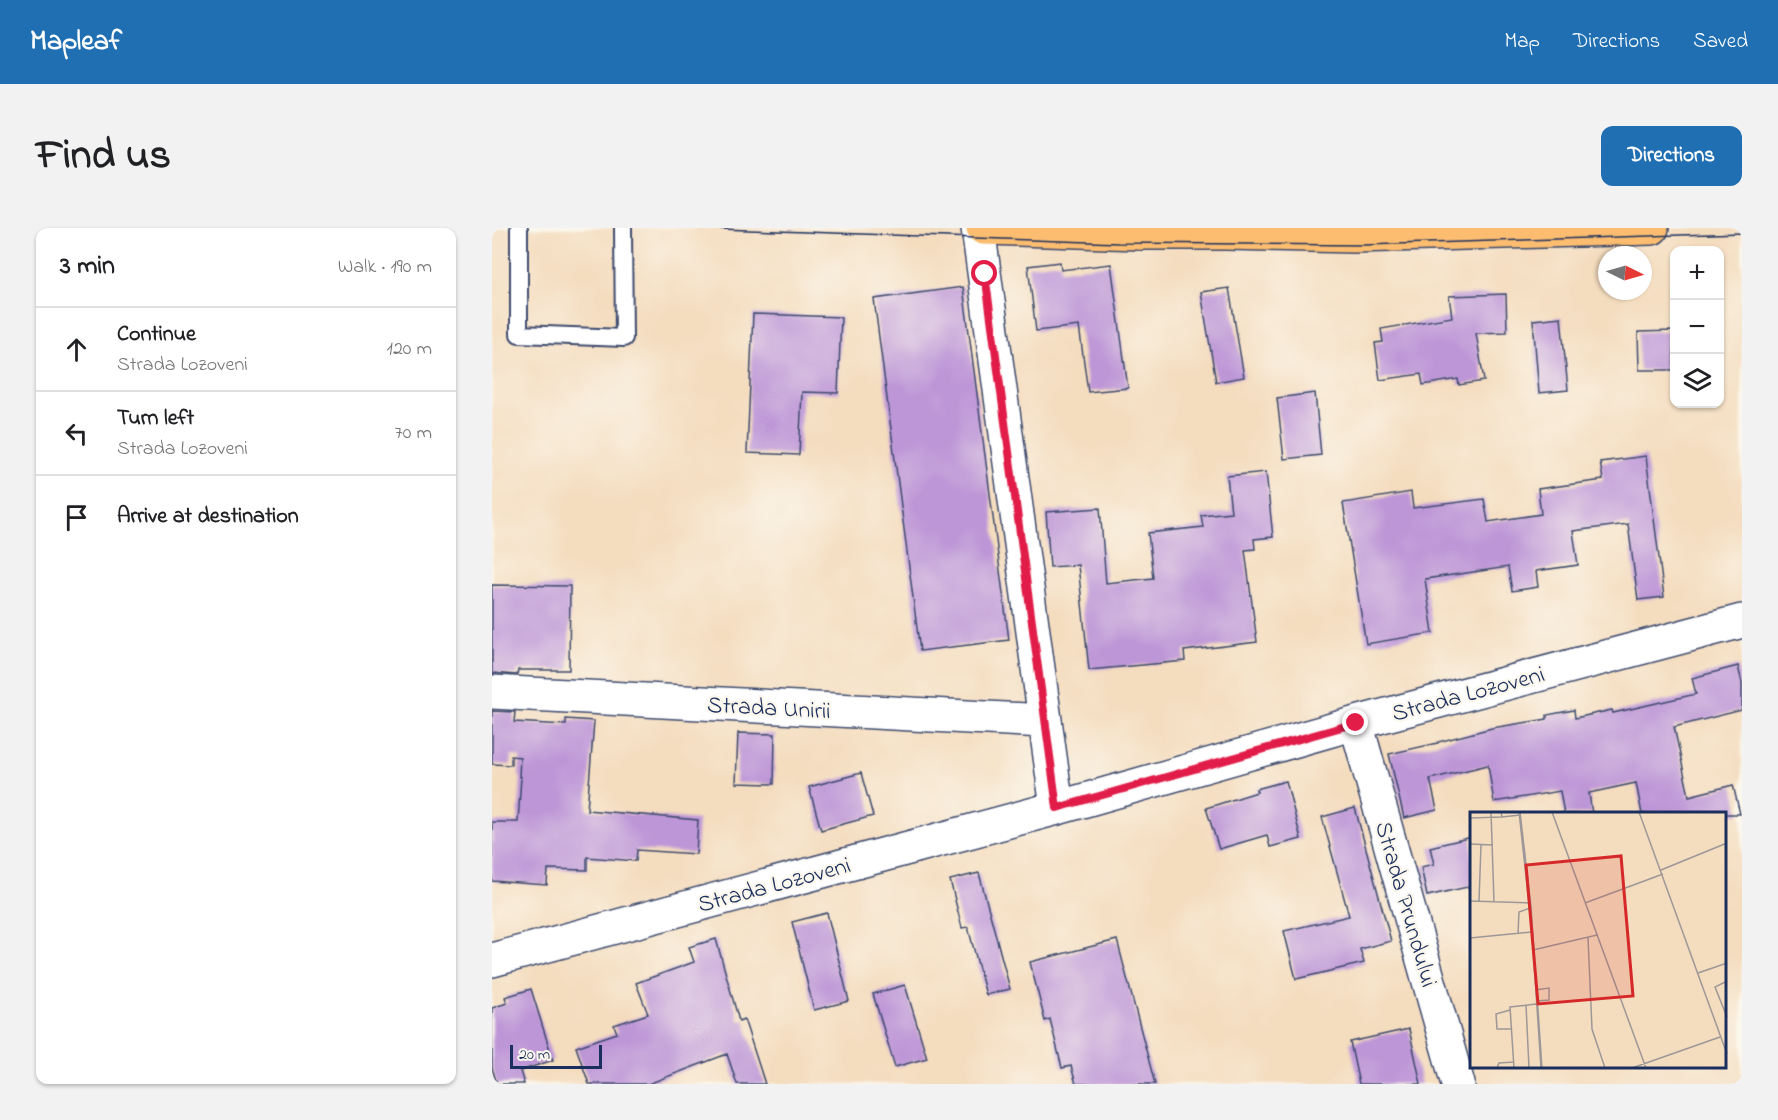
<!DOCTYPE html>
<html lang="en">
<head>
<meta charset="utf-8">
<style>
	:root { --surface:#fff; --page:#f2f2f2; --text:#202124; --muted:#757577; --line:#e0e0e0; --accent:#1f6fb2 }
	body { margin:0; font-family:"Indie Flower",sans-serif; background:var(--page); color:var(--text) }
	.controls { position:absolute; right:18px; top:18px; display:grid; overflow:hidden; border-radius:12px; box-shadow:0 2px 4px #0004 }
	.controls button { width:54px; height:54px; display:grid; place-items:center; padding:0; border:0; border-bottom:2px solid var(--line); background:var(--surface); color:var(--text); font:30px sans-serif }
	.compass { position:absolute; left:1106px; top:18px; width:54px; height:54px; border-radius:50%; background:var(--surface); box-shadow:0 2px 4px #0004; rotate:95deg }
	.scale { position:absolute; left:18px; bottom:15px; width:92px; box-sizing:border-box; padding-left:6px; border:3px solid #1b2f5e; border-top:0; font-size:16px; line-height:21px; white-space:nowrap; color:#1b2f5e; -webkit-text-stroke:4px #fbf7ec; paint-order:stroke }
	.stop { position:absolute; width:18px; height:18px; margin:-14px; border:4px solid #e11d48; border-radius:50%; background:#fff }
	.stop.end { background:#e11d48; border-color:#fff; box-shadow:0 2px 6px #0008 }
	.list { margin:0; padding:0; list-style:none }
	h2 { display:flex; justify-content:space-between; align-items:center; height:78px; margin:0; padding:0 24px; font-size:26px }
	h2 small { font-size:20px; font-weight:400; color:var(--muted) }
	.list li { display:grid; grid-template-columns:39px 1fr auto; gap:18px; align-items:center; box-sizing:border-box; height:84px; padding:0 24px; border-top:2px solid var(--line) }
	.list b { display:block; font-size:22px; white-space:nowrap }
	.list p { margin:0; font-size:20px; white-space:nowrap; color:var(--muted) }
	.list em { font-size:20px; font-style:normal; color:var(--muted) }
	.icon { flex:none; width:33px; height:33px; fill:none; stroke:currentColor; stroke-width:2; stroke-linecap:round; stroke-linejoin:round }
	.map { position:relative; flex:none; width:1250px; height:856px; overflow:hidden; border-radius:12px }
	header { display:flex; align-items:center; gap:36px; box-sizing:border-box; height:84px; padding:0 30px; background:var(--accent); color:#fff }
	header strong { font-size:28px }
	nav { display:flex; gap:33px; margin-inline-start:auto; font-size:21px }
	.intro { display:flex; align-items:center; justify-content:space-between; box-sizing:border-box; height:144px; padding:0 36px }
	h1 { margin:0; font-size:42px }
	.button { padding:15px 27px; border-radius:12px; background:var(--accent); color:#fff; font-size:21px; font-weight:700 }
	main { display:flex; gap:36px; padding:0 36px }
	aside { flex:1; background:var(--surface); border-radius:12px; box-shadow:0 2px 4px #0004 }
	.map>svg:first-child { display:block }
	.building { fill:#bd96d7 }
	.lines { fill:none; stroke-linecap:round; stroke-linejoin:round }
	.lane-casing { stroke:#3c496c; stroke-width:20 }
	.street-casing { stroke:#3c496c; stroke-width:36 }
	.primary-casing { stroke:#3c496c; stroke-width:36 }
	.highway-casing { stroke:#3c496c; stroke-width:36 }
	.lane { stroke:#fff; stroke-width:16 }
	.street { stroke:#fff; stroke-width:33 }
	.primary { stroke:#fcbd6f; stroke-width:33 }
	.highway { stroke:#fcbd6f; stroke-width:33 }
	.tram { stroke:#1b2f5e; stroke-width:1.5 }
	.route { stroke:#e11d48; stroke-width:8 }
	.labels { text-anchor:middle; stroke-width:4.5; stroke-linejoin:round; paint-order:stroke }
	.street-label { font-size:24px; fill:#1b2f5e; stroke:#fbf7ec }
	.inset-road { fill:none; stroke:#9d9798; stroke-width:1.5 }
	.view { fill:#d62828; fill-opacity:0.15; stroke:#d62828; stroke-width:3 }
	.inset-edge { fill:none; stroke:#1b2f5e; stroke-width:3 }
</style>
</head>
<body>
<header>
<strong>Mapleaf</strong>
<nav><a>Map</a><a>Directions</a><a>Saved</a></nav>
</header>
<div class="intro"><h1>Find us</h1><a class="button">Directions</a></div>
<main>
<aside>
<h2>3 min<small>Walk · 190 m</small></h2>
<ul class="list">
<li><svg class="icon" aria-label="ahead" viewBox="0 0 24 24"><path d="M12 20V5M6 11l6-6 6 6"/></svg><div><b>Continue</b><p>Strada Lozoveni</p></div><em>120 m</em></li>
<li><svg class="icon" aria-label="left" viewBox="0 0 24 24"><path d="M17 20v-9H6M10 6l-5 5 5 5"/></svg><div><b>Turn left</b><p>Strada Lozoveni</p></div><em>70 m</em></li>
<li><svg class="icon" aria-label="arrive" viewBox="0 0 24 24"><path d="M6 21V4h12l-3 4 3 4H6"/></svg><div><b>Arrive at destination</b></div></li>
</ul>
</aside>
<div class="map">
<svg width="1250" height="856" viewBox="0 0 1250 856">
	<rect width="100%" height="100%" fill="#fbf7ec"/>
	<filter id="ink" filterUnits="userSpaceOnUse"><feTurbulence type="fractalNoise" baseFrequency=".0167" numOctaves="2"/><feDisplacementMap in="SourceGraphic" scale="12" xChannelSelector="R" yChannelSelector="G"/><feConvolveMatrix kernelMatrix="1 2 1 2 8 2 1 2 1" color-interpolation-filters="sRGB"/></filter>
	<filter id="wash" filterUnits="userSpaceOnUse"><feTurbulence type="fractalNoise" baseFrequency=".008" numOctaves="4" result="noise"/><feDisplacementMap in="SourceGraphic" scale="24" xChannelSelector="R" yChannelSelector="G"/><feGaussianBlur stdDeviation="1.35" result="paint"/><feColorMatrix in="noise" values="0 0 0 0 0 0 0 0 0 0 0 0 0 0 0 0 0 1.4 0 .05"/><feComposite in="paint" operator="in"/></filter>
	<g filter="url(#wash)">
		<rect width="100%" height="100%" fill="#f4dcbe"/>
		<g id="blocks">
			<!-- building -->
			<path class="building" d="M 568,34 L 569,42 L 619,36 L 636,160 L 596,164 L 587,98 L 544,103 L 536,38 Z
				M 471,59 L 517,412 L 428,423 L 382,71 Z
				M 737,60 L 752,149 L 724,154 L 709,64 Z
				M 1014,66 L 1015,104 L 984,105 L 992,153 L 967,157 L 966,151 L 931,157 L 929,146 L 888,152 L 883,115 L 891,114 L 889,101 L 960,89 L 957,68 Z
				M 261,86 L 349,89 L 346,165 L 310,164 L 307,227 L 255,225 Z
				M 1069,89 L 1076,162 L 1047,165 L 1041,92 Z
				M 1182,103 L 1182,142 L 1147,142 L 1146,104 Z
				M 823,165 L 829,227 L 792,231 L 785,170 Z
				M 1154,228 L 1172,369 L 1146,372 L 1136,296 L 1081,303 L 1086,337 L 1044,343 L 1046,359 L 1020,363 L 1016,339 L 933,351 L 941,405 L 874,416 L 851,275 L 919,264 L 921,280 L 992,271 L 996,294 L 1049,286 L 1046,261 L 1111,252 L 1108,234 Z
				M 774,244 L 781,309 L 762,311 L 763,321 L 753,322 L 765,414 L 692,423 L 693,433 L 597,442 L 586,337 L 558,339 L 554,284 L 608,280 L 614,355 L 661,350 L 656,305 L 711,299 L 709,287 L 739,284 L 735,248 Z
				M 0,357 L 78,358 L 77,442 L 26,442 L 25,447 L 0,445 Z
				M 1246,438 L 1250,455 L 1250,482 L 1182,499 L 1197,568 L 1241,557 L 1248,586 L 1150,586 L 1144,555 L 1097,565 L 1100,586 L 1072,586 L 1068,563 L 1002,574 L 996,537 L 938,551 L 945,582 L 912,590 L 897,526 L 946,515 L 946,514 L 1000,500 L 1055,491 L 1055,487 L 1082,482 L 1083,490 L 1120,482 L 1121,485 L 1204,466 L 1200,450 Z
				M 0,483 L 23,484 L 22,494 L 74,497 L 74,491 L 102,493 L 95,582 L 206,592 L 204,626 L 145,622 L 144,633 L 95,629 L 95,642 L 56,641 L 55,657 L 0,653 L 0,594 L 26,594 L 29,549 L 27,549 L 28,529 L 19,528 L 19,537 L 0,536 Z
				M 246,505 L 283,506 L 282,556 L 244,555 Z
				M 369,545 L 381,588 L 329,602 L 317,559 Z
				M 794,553 L 809,611 L 778,619 L 775,607 L 727,621 L 714,580 L 765,564 L 764,561 Z
				M 863,580 L 899,713 L 868,721 L 872,735 L 804,751 L 792,703 L 857,688 L 830,589 Z
				M 980,609 L 980,658 L 935,668 L 929,639 L 942,636 L 938,619 Z
				M 487,645 L 518,761 L 494,767 L 476,699 L 470,700 L 458,652 Z
				M 335,685 L 357,773 L 322,782 L 300,694 Z
				M 224,711 L 247,793 L 252,791 L 273,856 L 245,856 L 235,826 L 156,856 L 97,856 L 84,819 L 125,805 L 122,797 L 156,786 L 144,755 L 202,734 L 197,719 Z
				M 625,712 L 663,856 L 584,856 L 579,838 L 570,840 L 558,791 L 553,793 L 538,734 Z
				M 413,757 L 435,830 L 403,839 L 381,766 Z
				M 39,761 L 61,832 L 28,843 L 32,856 L 5,856 L 0,840 L 0,780 L 15,775 L 13,769 Z
				M 917,801 L 929,856 L 867,856 L 858,814 Z"/>
		</g>
	</g>
	<g filter="url(#ink)">
		<use href="#blocks" fill-opacity="0" stroke="#3c496c" stroke-width="1.5"/>
		<g class="lines">
			<!-- lane casing -->
			<g class="lane-casing">
				<path id="lane" d="M 27,0 L 27,106 L 132,110 L 131,0"/>
			</g>
			<!-- street casing -->
			<g class="street-casing">
				<path id="street" d="M 486,0 L 565,580
					M 0,464 L 553,493
					M 864,495 L 966,856
					M 0,732 L 565,580 L 864,495 L 1250,393"/>
			</g>
			<!-- primary casing -->
			<g class="primary-casing">
				<path id="primary" d="M 491,0 L 647,5"/>
			</g>
			<!-- highway casing -->
			<g class="highway-casing">
				<path id="highway" d="M 647,0 L 647,5 L 733,5 L 862,8 L 1160,0"/>
			</g>
			<!-- lane -->
			<use href="#lane" class="lane"/>
			<!-- street -->
			<use href="#street" class="street"/>
			<!-- primary -->
			<use href="#primary" class="primary"/>
			<!-- highway -->
			<use href="#highway" class="highway"/>
			<!-- tram -->
			<path class="tram" d="M 197,0 L 626,15 L 872,17 L 1250,5"/>
		</g>
	</g>
	<g class="lines" filter="url(#ink)">
		<!-- route -->
		<path class="route" d="M 493,46 L 565,580 L 864,495"/>
	</g>
	<g class="labels">
		<!-- street labels -->
		<g class="street-label">
			<text transform="translate(976 465) rotate(-15)" y="8">Strada Lozoveni</text>
			<text transform="translate(277 479) rotate(3)" y="8">Strada Unirii</text>
			<text transform="translate(282 656) rotate(-15)" y="8">Strada Lozoveni</text>
			<text transform="translate(915 676) rotate(74)" y="8">Strada Prundului</text>
		</g>
	</g>
	<!-- overview -->
	<g transform="translate(978 584)">
		<rect width="256" height="256" fill="#f4dcbe"/>
		<path class="inset-road" d="M 21,0 L 24,90M 50,0 L 61,95 L 72,256M 82,0 L 176,256M 169,0 L 257,242M 32,5 L 50,3M 0,6 L 32,5 L 31,0M 0,32 L 23,33M 191,58 L 257,31M 0,89 L 60,91M 9,89 L 11,33M 115,91 L 193,62M 62,120 L 71,256M 48,121 L 49,100 L 60,96M 0,126 L 62,120 L 49,0M 118,126 L 122,217 L 135,256M 63,138 L 127,123M 228,161 L 257,151M 257,169 L 245,175 L 257,205M 65,178 L 79,176 L 79,188 L 66,189M 56,193 L 59,256M 40,198 L 26,202 L 27,217 L 41,217M 27,256 L 29,251 L 44,250M 44,256 L 40,195 L 66,192M 162,256 L 250,225"/>
		<path class="view" d="M 151,44 L 163,184 L 68,192 L 56,53 Z"/>
		<rect width="256" height="256" class="inset-edge"/>
	</g>
</svg>
<div class="controls">
<button>+</button>
<button>−</button>
<button><svg class="icon" aria-label="layers" viewBox="0 0 24 24"><path d="M12 4l9 5-9 5-9-5zM3 14l9 5 9-5"/></svg></button>
</div>
<svg class="compass" viewBox="-18 -18 36 36"><path d="M0-13l5 13h-10z" fill="#e53935"/><path d="M0 13l5-13h-10z" fill="#757577"/></svg>
<div class="scale">20 m</div>
<div class="stop" style="left:493px;top:46px"></div>
<div class="stop end" style="left:864px;top:495px"></div>
</div>
</main>
</body>
</html>
